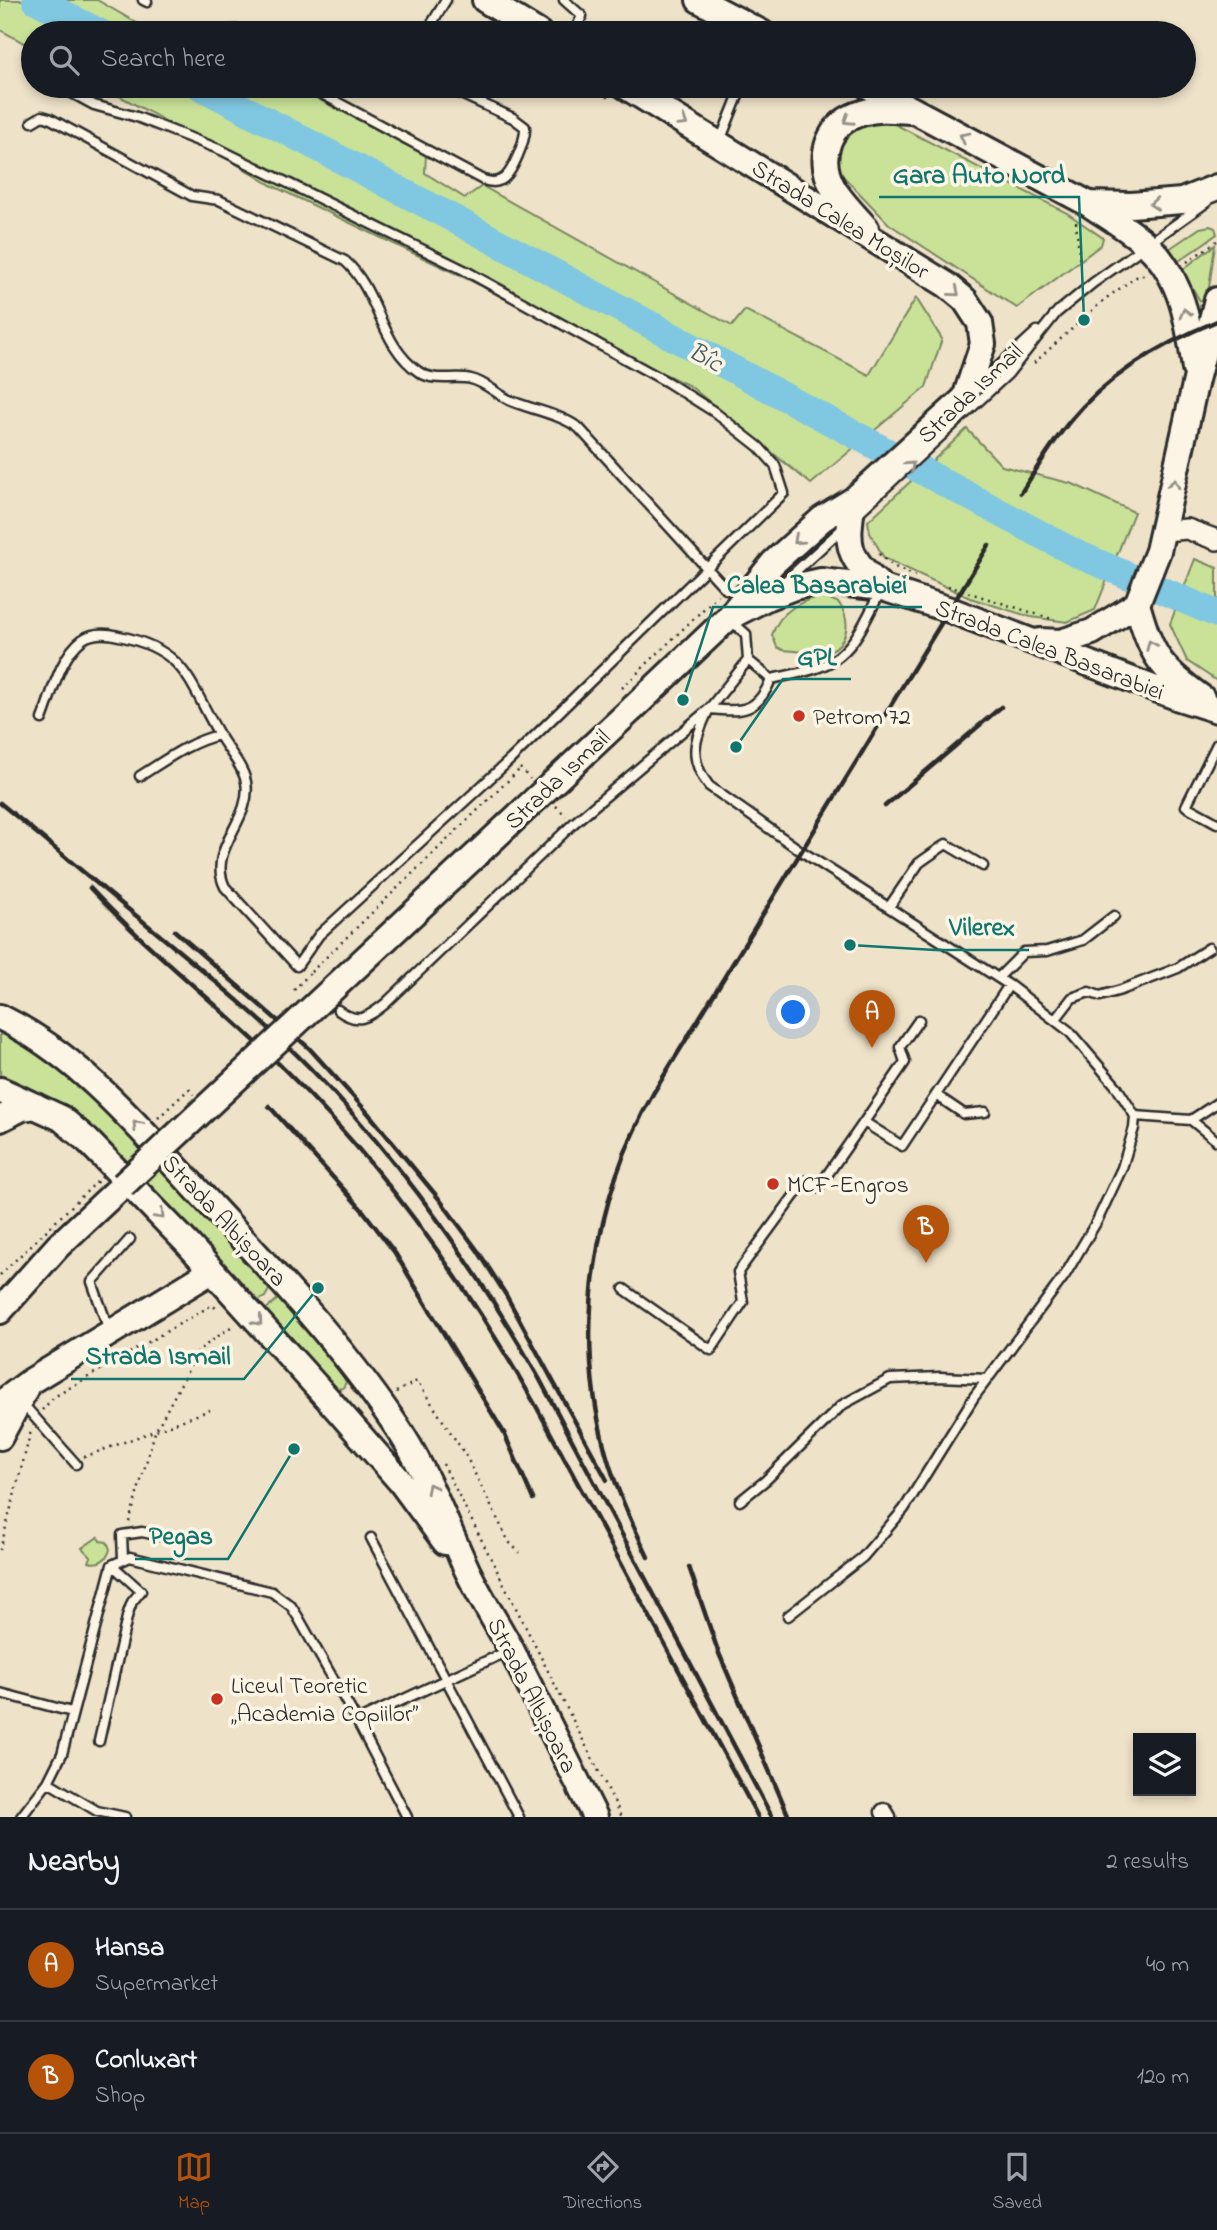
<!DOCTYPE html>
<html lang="en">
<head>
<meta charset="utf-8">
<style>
	:root { --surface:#171b24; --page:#242831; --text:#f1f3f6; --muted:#9ea1a6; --line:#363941; --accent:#b45309 }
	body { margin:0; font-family:"Indie Flower",sans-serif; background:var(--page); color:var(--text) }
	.controls { position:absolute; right:21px; bottom:21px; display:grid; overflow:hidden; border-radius:0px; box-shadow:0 4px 10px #0003 }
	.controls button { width:63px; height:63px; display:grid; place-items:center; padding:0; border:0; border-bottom:2px solid var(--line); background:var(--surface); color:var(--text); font:35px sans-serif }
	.you { position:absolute; left:794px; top:1013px; width:24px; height:24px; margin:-18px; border:5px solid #fff; border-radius:50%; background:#1a73e8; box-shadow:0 0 0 10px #1a73e833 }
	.badge { display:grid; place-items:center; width:46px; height:46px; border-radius:50%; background:var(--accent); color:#fff; font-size:23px; font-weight:700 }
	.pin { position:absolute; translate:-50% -58px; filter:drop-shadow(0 2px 4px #0008) }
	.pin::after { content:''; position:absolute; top:37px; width:24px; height:21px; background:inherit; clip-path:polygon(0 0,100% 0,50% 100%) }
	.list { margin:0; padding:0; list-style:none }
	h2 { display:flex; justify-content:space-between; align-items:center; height:91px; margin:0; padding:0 28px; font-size:30px }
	h2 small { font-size:23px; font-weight:400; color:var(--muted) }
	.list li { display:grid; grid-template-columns:46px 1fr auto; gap:21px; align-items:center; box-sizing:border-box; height:112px; padding:0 28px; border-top:2px solid var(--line) }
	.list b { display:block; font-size:26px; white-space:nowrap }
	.list p { margin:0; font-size:23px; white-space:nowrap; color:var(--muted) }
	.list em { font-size:23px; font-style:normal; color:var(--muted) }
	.icon { flex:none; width:38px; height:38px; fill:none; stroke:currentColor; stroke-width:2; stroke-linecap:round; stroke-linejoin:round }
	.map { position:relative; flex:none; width:1217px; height:1817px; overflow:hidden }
	.search { position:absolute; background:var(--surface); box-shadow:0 4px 10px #0003; left:21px; right:21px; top:21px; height:77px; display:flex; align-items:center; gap:18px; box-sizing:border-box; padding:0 24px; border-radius:38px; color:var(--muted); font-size:26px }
	.sheet { height:315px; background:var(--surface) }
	nav { display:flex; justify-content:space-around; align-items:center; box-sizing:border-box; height:98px; border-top:2px solid var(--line); background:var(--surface); font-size:19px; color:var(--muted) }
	nav a { display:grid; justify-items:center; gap:4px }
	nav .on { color:var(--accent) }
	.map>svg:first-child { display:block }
	.green { fill:#c9e298; stroke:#7a8662; stroke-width:2 }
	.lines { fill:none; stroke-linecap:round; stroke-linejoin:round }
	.river { stroke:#80c7e1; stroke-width:28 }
	.service-casing { stroke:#2b2b2b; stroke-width:13 }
	.minor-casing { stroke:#2b2b2b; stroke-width:21 }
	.tertiary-casing { stroke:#2b2b2b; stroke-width:24 }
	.primary-casing { stroke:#2b2b2b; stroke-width:30 }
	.path { stroke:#2b2b2b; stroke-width:2.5; stroke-dasharray:2 5; stroke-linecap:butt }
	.service { stroke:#fcf5e5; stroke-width:8 }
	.minor { stroke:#fcf5e5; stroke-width:16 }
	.tertiary { stroke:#fcf5e5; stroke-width:19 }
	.primary { stroke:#fcf5e5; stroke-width:24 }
	.rail { stroke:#2b2b2b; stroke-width:4.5 }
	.primary-bridge-casing { stroke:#2b2b2b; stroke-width:30; stroke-linecap:butt }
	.path-bridge { stroke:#2b2b2b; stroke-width:2.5; stroke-dasharray:2 5; stroke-linecap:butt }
	.primary-bridge { stroke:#fcf5e5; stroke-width:24 }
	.oneway { stroke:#949088 }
	.poi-dot { fill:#c8321e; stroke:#fcf5e5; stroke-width:2.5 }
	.labels { text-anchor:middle; stroke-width:7; stroke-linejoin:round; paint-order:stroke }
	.street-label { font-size:24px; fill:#2b2b2b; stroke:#fcf5e5 }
	.poi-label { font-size:24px; fill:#2b2b2b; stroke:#fcf5e5; text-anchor:start }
	.water-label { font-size:26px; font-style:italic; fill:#445a62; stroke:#fcf5e5 }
	.leader { fill:none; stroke:#0f766e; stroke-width:2.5 }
	.callout-dot { fill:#0f766e; stroke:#fcf5e5; stroke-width:2.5 }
	.callout-label { font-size:26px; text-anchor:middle; font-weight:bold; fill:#0f766e; stroke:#fcf5e5; stroke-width:7; stroke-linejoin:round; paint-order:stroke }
</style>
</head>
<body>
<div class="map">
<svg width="1217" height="1817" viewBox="0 0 1217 1817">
	<rect width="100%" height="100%" fill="#eee2c8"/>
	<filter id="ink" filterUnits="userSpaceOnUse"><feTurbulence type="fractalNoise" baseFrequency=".0143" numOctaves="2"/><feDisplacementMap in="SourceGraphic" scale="14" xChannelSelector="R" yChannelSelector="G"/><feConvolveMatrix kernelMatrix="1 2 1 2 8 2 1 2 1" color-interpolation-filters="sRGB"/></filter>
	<g filter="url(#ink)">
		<!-- green -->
		<path class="green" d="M 0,0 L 97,0 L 154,33 L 33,33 L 33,48 L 0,30 Z
			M 238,24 L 239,33 L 194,33 L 210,26 Z
			M 101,86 L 293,86 L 426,155 L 425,173 L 465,198 L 482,186 L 732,326 L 745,310 L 869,375 L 916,298 L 942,339 L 926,387 L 811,484 L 690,386 L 271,185 L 162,119 Z
			M 865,120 L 887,120 L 1067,213 L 1103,238 L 1101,245 L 1017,308 L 889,224 L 840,173 L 834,163 L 840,140 Z
			M 1210,226 L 1215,228 L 1217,234 L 1176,263 L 1168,253 L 1169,249 L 1200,228 Z
			M 1215,245 L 1208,295 L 1203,301 L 1200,301 L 1182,270 Z
			M 967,429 L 1002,466 L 1073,484 L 1134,512 L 1095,610 L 1067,622 L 1031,617 L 970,598 L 884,558 L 870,533 L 868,521 Z
			M 1195,559 L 1217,568 L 1217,681 L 1187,661 L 1170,624 Z
			M 825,597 L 839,603 C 846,614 850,626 843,639 C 832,660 804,651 783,650 L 777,647 L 772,635 C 779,612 802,598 825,597 Z
			M 0,1029 L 36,1052 L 80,1086 L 114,1119 L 267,1285 L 269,1290 L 265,1297 L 258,1301 L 251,1299 L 76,1116 C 52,1101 28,1084 0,1075 Z
			M 279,1298 L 341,1373 L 346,1382 L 343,1388 L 337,1389 L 330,1383 L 264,1311 Z
			M 98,1537 L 100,1541 L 107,1542 L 110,1549 C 108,1559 99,1565 89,1562 L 91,1557 L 82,1548 Z"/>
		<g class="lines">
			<!-- river -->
			<path class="river" d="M 36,0 L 100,33
				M 200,86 L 441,212 L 1075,553 L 1217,614"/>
			<!-- service casing -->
			<g class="service-casing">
				<path id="service" d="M 143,0 L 147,2
					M 564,0 L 582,16 L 574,33
					M 308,33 L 317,30 L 331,33
					M 426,33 L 446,0
					M 307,86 L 483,180 C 490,182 495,183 501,180 C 512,175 526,140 525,127 L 513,118 L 444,86
					M 32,122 L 42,116 L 49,118 L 192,196 L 219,200 L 345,261 C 379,291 380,346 419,372 C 435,383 454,375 471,379 C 485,382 497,394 509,400 C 532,410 558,413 579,428 L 726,589
					M 720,141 L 742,86
					M 1054,315 L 1093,283 L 1207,202
					M 977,386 L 1037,331
					M 856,515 L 1008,374 L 1058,311
					M 784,582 L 844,527
					M 748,660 L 771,679 C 758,713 741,712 709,709 C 695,738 687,758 709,786 L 801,851 L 1009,985 L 1069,1031 L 1116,1086 L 1135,1116 L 1134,1128 L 1122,1168 L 1097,1221 L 1065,1275 L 974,1397 L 904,1509 L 863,1557 L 788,1616
					M 771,679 C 793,674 821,671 839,656 C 859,640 869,612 881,591
					M 42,719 C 52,694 60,656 83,639 C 94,632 107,633 119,636 C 188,650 189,684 220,736 C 228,750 243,766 246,782 C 253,820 206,849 225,887 L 297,966 L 319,935 L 511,759 L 784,493 L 775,465 L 759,447 L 713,411 L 667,382 L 464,270 L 221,150 L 137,117 L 94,105 L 59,86
					M 1217,744 L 1186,806 L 1217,823
					M 140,776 C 166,760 189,742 219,735
					M 889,907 L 919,863 L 946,844 L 983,866
					M 998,978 L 1024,952 L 1047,951 L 1083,940 L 1114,916
					M 338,1010 C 358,1025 367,1018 385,1004 L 574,823 L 709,709 L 748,660 L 746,634 L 730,620
					M 1055,1020 L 1072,998 L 1089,992 L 1100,996 L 1121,990 L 1178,968 L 1209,948
					M 936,1095 L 964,1114 L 985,1112
					M 1135,1116 L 1191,1120 L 1217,1141
					M 1191,1120 L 1217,1103
					M 864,1122 L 905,1062 L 900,1047 L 919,1020
					M 624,1289 L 711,1350 L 743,1302 L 738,1272 L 805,1181 L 818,1188 L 864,1122 L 902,1146 L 1009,985
					M 109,1330 L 92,1282 L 130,1239
					M 23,1404 L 76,1464
					M 740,1501 L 766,1480 L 842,1405 L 890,1379 L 940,1377 L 987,1379
					M 371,1538 L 519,1817
					M 123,1559 L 122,1535 L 142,1532 L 166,1537
					M 0,1693 L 72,1712
					M 357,1721 L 508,1651
					M 99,1741 L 128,1613 L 132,1602 L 141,1591 L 112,1565
					M 48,1782 L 97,1811 L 125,1817
					M 21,1817 L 48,1782 L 62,1754 L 112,1565 L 130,1557 L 272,1592 L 291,1606 L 298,1617 L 357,1721 L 407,1817"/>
			</g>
			<!-- minor casing -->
			<g class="minor-casing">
				<path id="minor" d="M 884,1812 L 887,1817"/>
			</g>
			<!-- tertiary casing -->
			<g class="tertiary-casing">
				<path id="tertiary" d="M 1164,531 L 1187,529 L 1217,540"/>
			</g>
			<!-- primary casing -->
			<g class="primary-casing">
				<path id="primary" d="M 485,0 L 539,33
					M 699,0 L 762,33
					M 625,86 L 947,285 L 965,300 L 980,323 L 983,344 L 965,398 L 853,500 L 822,519 L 773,563 L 728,618 L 632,709
					M 868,86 L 1089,204 L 1131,205 L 1182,201 L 1217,187
					M 1089,204 C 1108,217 1129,229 1147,245 C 1182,276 1189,325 1195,369
					M 866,228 C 855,215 840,201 832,186 C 817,157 828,122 862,113 C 878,108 893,110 910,111
					M 853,500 C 846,547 846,556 883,588
					M 1137,604 C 1152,656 1158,666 1202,698
					M 735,614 L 768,597 L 794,587 L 821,581 L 883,588 L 950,610 L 1179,698 L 1217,710
					M 1040,641 L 1061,642 L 1092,632 L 1137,604 L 1158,551 L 1196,380 L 1217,300
					M 0,1017 C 76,1054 130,1118 187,1179 C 259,1257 333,1333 393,1421 C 426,1468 444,1521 468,1572 C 481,1599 498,1625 512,1651 C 540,1706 567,1762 595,1817
					M 0,1090 L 61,1118 L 88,1141 L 188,1244 L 329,1400 L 400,1481 L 445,1542
					M 0,1119 L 22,1108 L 36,1106
					M 0,1311 L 58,1246 L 123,1185
					M 0,1404 L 31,1381 L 212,1271
					M 0,1437 L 25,1390"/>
			</g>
			<!-- path -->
			<path class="path" d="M 588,86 L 609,98
				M 1076,222 L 1080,264
				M 1187,262 L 1217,241
				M 1034,363 L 1105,299 L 1139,275 L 1145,275
				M 879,554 L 893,566 L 915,576
				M 948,586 L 1055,620
				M 622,688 L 718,595
				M 520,768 L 530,779
				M 556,806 L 566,816
				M 311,972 L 520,769
				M 158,1118 L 189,1089 L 194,1094
				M 396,1392 L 417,1381 L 466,1456 L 509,1542 L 520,1553
				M 42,1410 L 54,1397 L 212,1305 L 217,1309
				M 84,1457 L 210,1410
				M 443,1464 L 622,1817
				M 129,1522 L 155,1432 L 199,1350 L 235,1324
				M 0,1550 L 31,1431"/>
			<!-- service -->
			<use href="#service" class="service"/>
			<!-- minor -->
			<use href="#minor" class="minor"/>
			<!-- tertiary -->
			<use href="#tertiary" class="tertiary"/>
			<!-- primary -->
			<use href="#primary" class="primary"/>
			<!-- rail -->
			<path class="rail" d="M 1021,493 C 1037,468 1052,443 1070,421 C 1107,376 1163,343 1217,321
				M 0,803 C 47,841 92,880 139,918 C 197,966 257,1014 310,1068 C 399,1159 476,1267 539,1378 L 772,1817
				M 885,806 L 1001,707
				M 90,888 C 151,953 223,1008 287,1072 C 387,1170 467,1285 536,1406 L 758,1817
				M 175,931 L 309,1048 L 368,1113 L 440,1200 L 478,1251 L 506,1295 L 607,1480
				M 269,1106 L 364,1212 L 395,1253 L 504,1433 L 533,1499
				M 648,1557 C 632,1523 616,1489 606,1453 C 573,1333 593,1199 654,1092 L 989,545
				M 689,1567 L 718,1651 L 789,1817"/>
			<!-- primary-bridge casing -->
			<g class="primary-bridge-casing">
				<path id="primary-bridge" d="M 123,1185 L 632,709"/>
			</g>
			<!-- path-bridge -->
			<path class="path-bridge" d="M 294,990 L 311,972
				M 0,1275 L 106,1173"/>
			<!-- primary-bridge -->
			<use href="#primary-bridge" class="primary-bridge"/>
		</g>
		<!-- one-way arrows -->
		<defs><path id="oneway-chevron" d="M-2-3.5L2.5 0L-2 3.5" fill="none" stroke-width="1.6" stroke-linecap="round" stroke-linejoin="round" transform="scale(1.75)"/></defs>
		<g class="oneway">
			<use href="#oneway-chevron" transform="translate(848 120) rotate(147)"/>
			<use href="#oneway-chevron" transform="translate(683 122) rotate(32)"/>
			<use href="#oneway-chevron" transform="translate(964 137) rotate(-152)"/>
			<use href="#oneway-chevron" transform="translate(1154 204) rotate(175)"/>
			<use href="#oneway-chevron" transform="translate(955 292) rotate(40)"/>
			<use href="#oneway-chevron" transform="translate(1185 313) rotate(-105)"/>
			<use href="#oneway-chevron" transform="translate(910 466) rotate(-43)"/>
			<use href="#oneway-chevron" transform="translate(1174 484) rotate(-78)"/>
			<use href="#oneway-chevron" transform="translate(798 540) rotate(138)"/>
			<use href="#oneway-chevron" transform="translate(1151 645) rotate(-114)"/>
			<use href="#oneway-chevron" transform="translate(137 1125) rotate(-133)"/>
			<use href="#oneway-chevron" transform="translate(160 1215) rotate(46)"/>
			<use href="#oneway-chevron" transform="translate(258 1321) rotate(49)"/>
			<use href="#oneway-chevron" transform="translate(431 1488) rotate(-117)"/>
		</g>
	</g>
	<!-- markers -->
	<g class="poi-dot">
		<circle cx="799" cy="716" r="7"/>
		<circle cx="773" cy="1184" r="7"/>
		<circle cx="217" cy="1699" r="7"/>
	</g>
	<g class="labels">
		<!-- street labels -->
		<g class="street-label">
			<text transform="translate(841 219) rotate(32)" y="8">Strada Calea Moșilor</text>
			<text transform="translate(970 393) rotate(-43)" y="8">Strada Ismail</text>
			<text transform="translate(1050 649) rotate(21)" y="8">Strada Calea Basarabiei</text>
			<text transform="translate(557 779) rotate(-43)" y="8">Strada Ismail</text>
			<text transform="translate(225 1220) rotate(47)" y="8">Strada Albișoara</text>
			<text transform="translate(533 1695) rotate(63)" y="8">Strada Albișoara</text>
		</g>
		<!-- poi labels -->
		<g class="poi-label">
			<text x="813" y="724">Petrom 72</text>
			<text x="787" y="1192">MCF-Engros</text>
			<text x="231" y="1693">Liceul Teoretic<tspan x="231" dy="28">„Academia Copiilor”</tspan></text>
		</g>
		<!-- water labels -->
		<g class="water-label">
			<text transform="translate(706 356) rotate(28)" y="9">Bîc</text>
		</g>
	</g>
	<!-- callouts -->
	<path class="leader" d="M1084 320L1079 197H879M683 700L713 607H922M736 747L783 679H851M850 945L935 950H1029M318 1288L244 1379H71M294 1449L228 1559H135"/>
	<g class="callout-dot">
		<circle cx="1084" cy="320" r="7"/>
		<circle cx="683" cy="700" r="7"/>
		<circle cx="736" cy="747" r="7"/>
		<circle cx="850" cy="945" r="7"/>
		<circle cx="318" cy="1288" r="7"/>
		<circle cx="294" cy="1449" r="7"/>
	</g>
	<g class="callout-label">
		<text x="979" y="183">Gara Auto Nord</text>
		<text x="817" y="593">Calea Basarabiei</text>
		<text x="817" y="665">GPL</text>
		<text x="982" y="935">Vilerex</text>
		<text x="158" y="1364">Strada Ismail</text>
		<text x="181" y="1544">Pegas</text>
	</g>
</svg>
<div class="controls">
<button><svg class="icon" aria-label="layers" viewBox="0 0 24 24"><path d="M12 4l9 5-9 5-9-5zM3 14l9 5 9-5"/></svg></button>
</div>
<div class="you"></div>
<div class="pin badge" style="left:872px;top:1048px">A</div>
<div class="pin badge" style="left:926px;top:1263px">B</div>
<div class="search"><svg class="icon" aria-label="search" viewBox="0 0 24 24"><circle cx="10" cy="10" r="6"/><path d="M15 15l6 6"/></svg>Search here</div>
</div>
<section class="sheet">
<h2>Nearby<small>2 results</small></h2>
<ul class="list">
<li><span class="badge">A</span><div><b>Hansa</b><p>Supermarket</p></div><em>40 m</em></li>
<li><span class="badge">B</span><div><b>Conluxart</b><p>Shop</p></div><em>120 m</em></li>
</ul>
</section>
<nav>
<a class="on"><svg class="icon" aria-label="map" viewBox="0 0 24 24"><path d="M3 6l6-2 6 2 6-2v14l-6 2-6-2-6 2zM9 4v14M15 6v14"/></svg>Map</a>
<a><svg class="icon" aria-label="directions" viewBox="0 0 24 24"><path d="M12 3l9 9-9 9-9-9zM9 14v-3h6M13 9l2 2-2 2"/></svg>Directions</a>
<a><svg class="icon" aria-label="saved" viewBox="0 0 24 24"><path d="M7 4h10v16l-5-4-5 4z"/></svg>Saved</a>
</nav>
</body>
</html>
